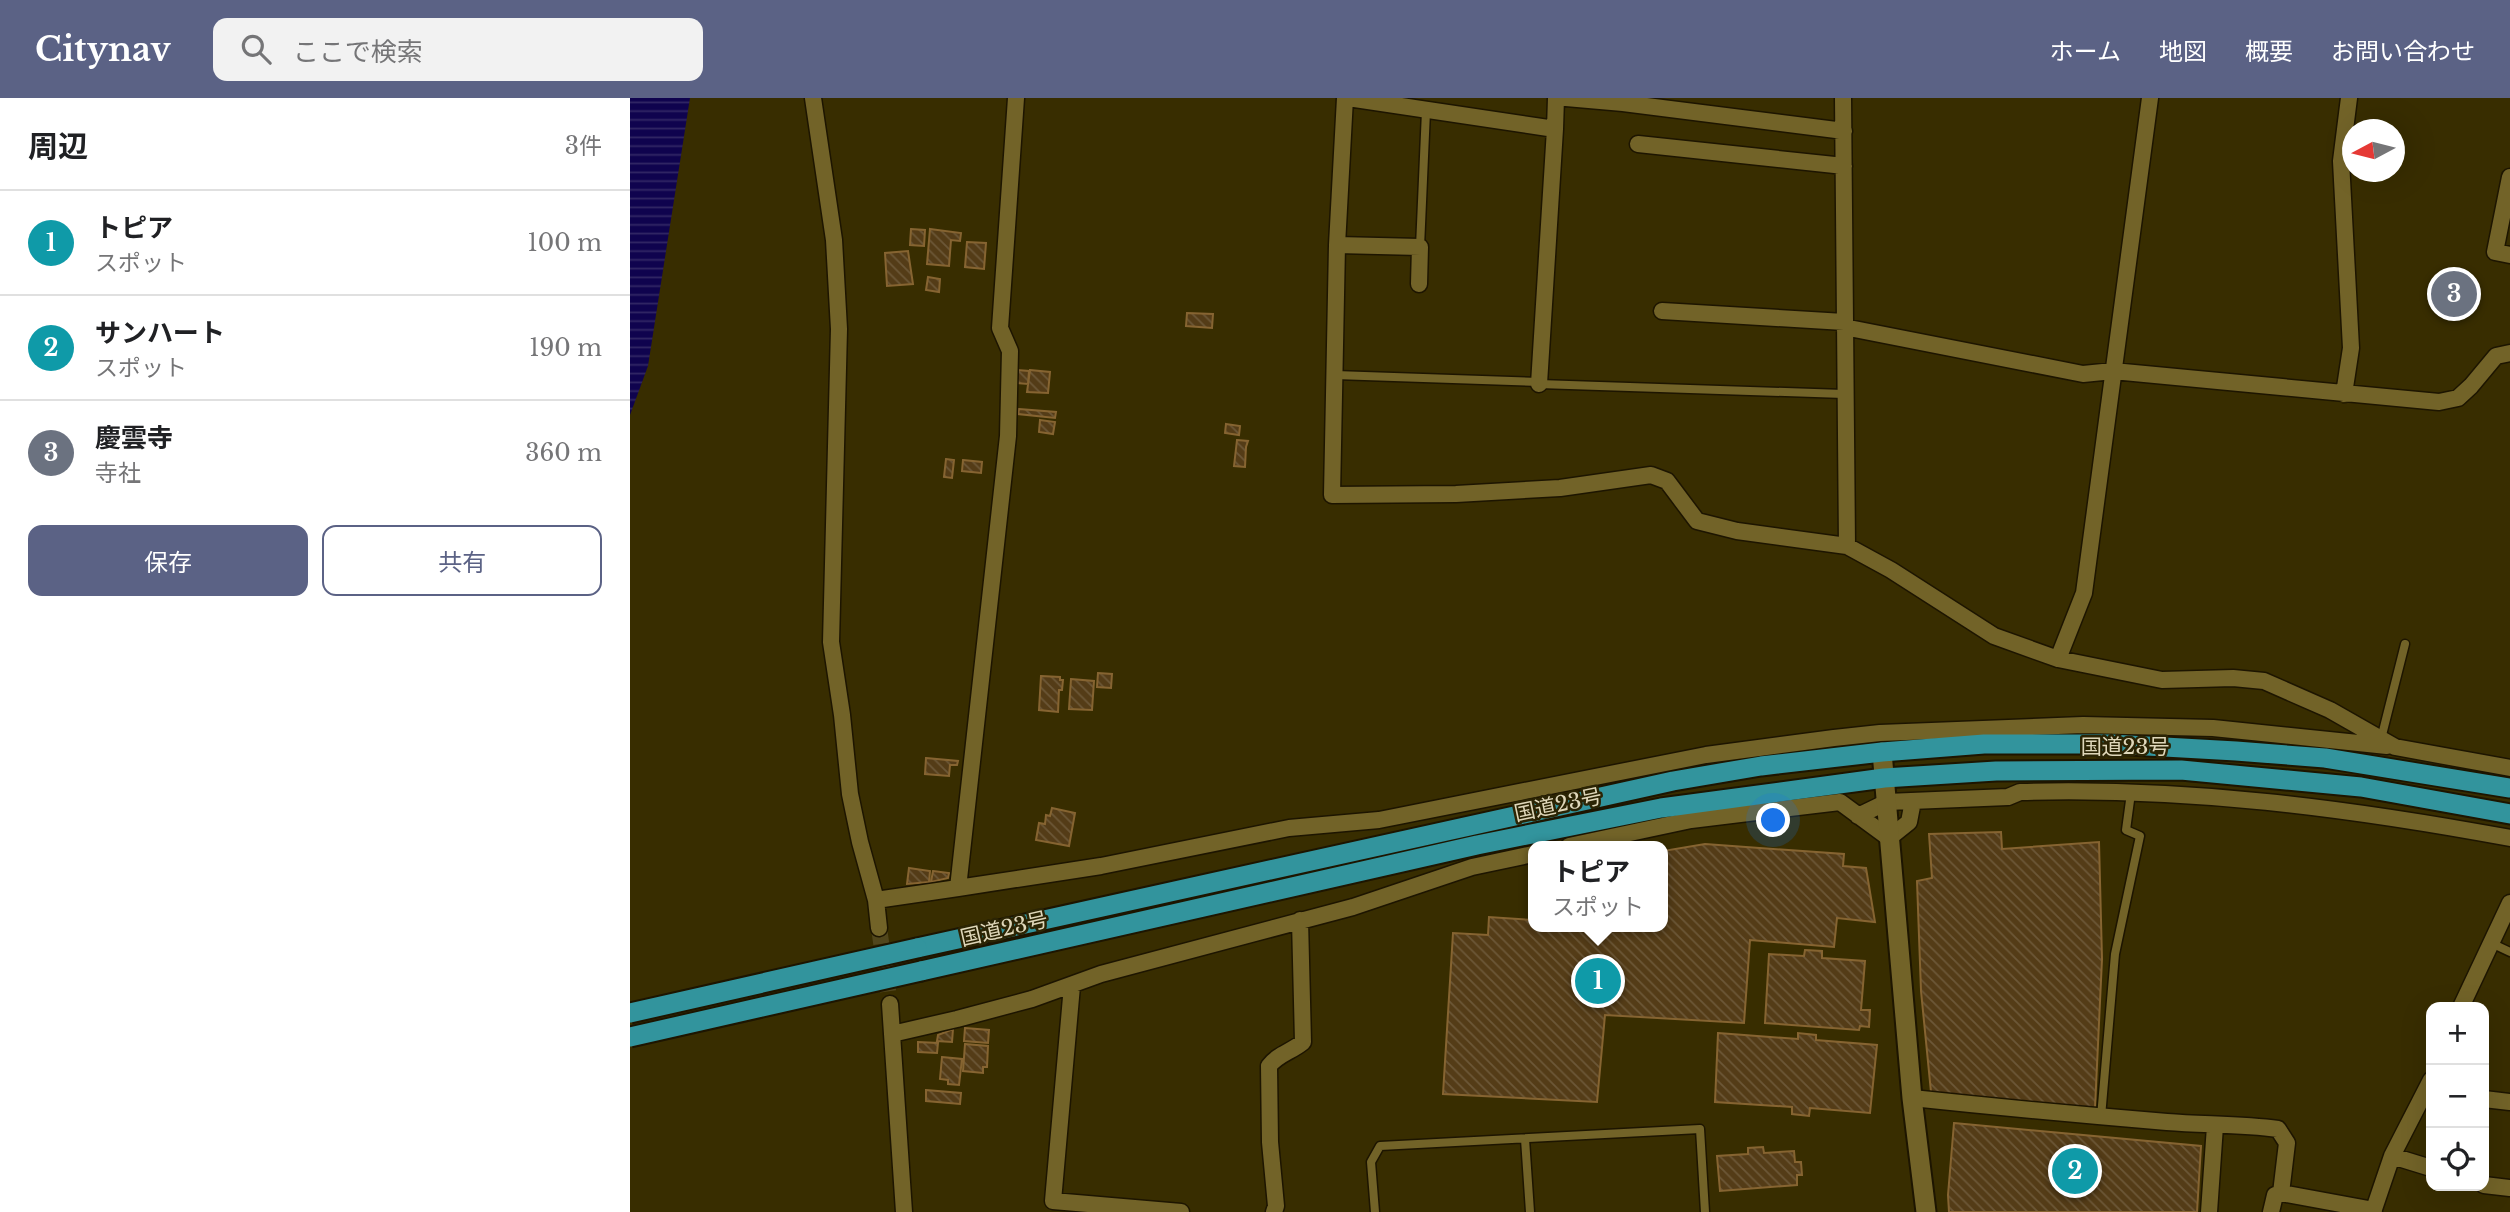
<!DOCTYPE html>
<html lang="ja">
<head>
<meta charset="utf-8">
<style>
	:root { --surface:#fff; --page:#f2f2f2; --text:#202124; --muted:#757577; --line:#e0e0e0; --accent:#5b6285 }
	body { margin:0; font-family:"Libre Baskerville","Noto Sans JP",serif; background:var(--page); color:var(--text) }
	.controls { position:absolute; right:21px; bottom:21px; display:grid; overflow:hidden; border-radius:14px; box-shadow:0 7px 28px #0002 }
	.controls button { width:63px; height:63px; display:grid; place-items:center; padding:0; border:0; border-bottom:2px solid var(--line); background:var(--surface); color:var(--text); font:35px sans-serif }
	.compass { position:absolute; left:1712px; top:21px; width:63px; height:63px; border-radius:50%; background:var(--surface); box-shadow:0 7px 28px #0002; rotate:263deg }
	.you { position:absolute; left:1144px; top:723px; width:24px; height:24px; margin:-18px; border:5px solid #fff; border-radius:50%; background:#1a73e8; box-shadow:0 0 0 10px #1a73e833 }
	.badge { display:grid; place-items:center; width:46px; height:46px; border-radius:50%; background:var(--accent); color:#fff; font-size:23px; font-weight:700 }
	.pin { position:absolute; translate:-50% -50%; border:4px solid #fff; box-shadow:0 2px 7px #0006 }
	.popup { position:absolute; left:898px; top:743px; width:140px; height:91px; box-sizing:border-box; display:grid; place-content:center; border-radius:14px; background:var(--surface); filter:drop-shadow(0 2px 5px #0005); font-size:23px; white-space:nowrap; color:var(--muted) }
	.popup b { font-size:26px; color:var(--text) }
	.popup::after { content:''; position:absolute; left:50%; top:100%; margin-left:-14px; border:14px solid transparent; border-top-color:var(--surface) }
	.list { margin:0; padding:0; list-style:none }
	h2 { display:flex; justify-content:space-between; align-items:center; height:91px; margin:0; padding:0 28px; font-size:30px }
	h2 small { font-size:23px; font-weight:400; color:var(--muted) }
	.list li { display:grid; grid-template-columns:46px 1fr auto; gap:21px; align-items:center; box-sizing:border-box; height:105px; padding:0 28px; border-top:2px solid var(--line) }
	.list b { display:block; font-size:26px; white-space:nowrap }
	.list p { margin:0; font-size:23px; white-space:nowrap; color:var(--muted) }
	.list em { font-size:23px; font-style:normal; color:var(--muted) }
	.actions { display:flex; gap:14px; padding:21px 28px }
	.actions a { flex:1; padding:16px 0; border:2px solid var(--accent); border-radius:14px; text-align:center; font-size:24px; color:var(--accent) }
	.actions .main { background:var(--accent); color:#fff }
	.icon { flex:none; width:38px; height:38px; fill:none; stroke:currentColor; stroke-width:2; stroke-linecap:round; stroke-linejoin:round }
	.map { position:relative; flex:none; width:1880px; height:1114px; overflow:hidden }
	header { display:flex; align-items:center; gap:42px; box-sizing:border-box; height:98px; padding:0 35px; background:var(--accent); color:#fff }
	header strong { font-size:33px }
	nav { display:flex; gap:38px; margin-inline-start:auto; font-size:24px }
	.search { width:490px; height:63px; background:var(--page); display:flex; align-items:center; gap:18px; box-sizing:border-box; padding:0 24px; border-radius:14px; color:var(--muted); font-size:26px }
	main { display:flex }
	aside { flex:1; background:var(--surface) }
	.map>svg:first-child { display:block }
	.water { fill:url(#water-rules) }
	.building { fill:url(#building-back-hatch); stroke:#866431; stroke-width:2 }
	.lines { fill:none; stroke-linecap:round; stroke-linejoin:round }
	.minor-tunnel { stroke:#51461c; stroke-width:16; stroke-dasharray:16 8; stroke-linecap:butt }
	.service-casing { stroke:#1d1500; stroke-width:11 }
	.minor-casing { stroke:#1d1500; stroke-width:19 }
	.tertiary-casing { stroke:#1d1500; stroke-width:23 }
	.trunk-casing { stroke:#1d1500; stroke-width:23 }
	.service { stroke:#726328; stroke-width:8 }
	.minor { stroke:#726328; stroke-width:16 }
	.tertiary { stroke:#726328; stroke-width:19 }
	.trunk { stroke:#32949d; stroke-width:19 }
	.trunk-bridge-casing { stroke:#1d1500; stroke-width:23; stroke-linecap:butt }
	.trunk-bridge { stroke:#32949d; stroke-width:19 }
	.labels { text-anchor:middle; stroke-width:5; stroke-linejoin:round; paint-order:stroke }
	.street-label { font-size:21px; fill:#dfd7ba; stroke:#2b2404 }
</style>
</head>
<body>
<header>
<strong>Citynav</strong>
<div class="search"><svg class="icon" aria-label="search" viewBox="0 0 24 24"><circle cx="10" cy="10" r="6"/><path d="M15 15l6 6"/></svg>ここで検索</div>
<nav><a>ホーム</a><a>地図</a><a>概要</a><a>お問い合わせ</a></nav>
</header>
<main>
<aside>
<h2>周辺<small>3件</small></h2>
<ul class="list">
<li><span class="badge" style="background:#0f9aa8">1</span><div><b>トピア</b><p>スポット</p></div><em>100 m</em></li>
<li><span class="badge" style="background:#0f9aa8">2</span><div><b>サンハート</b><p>スポット</p></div><em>190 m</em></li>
<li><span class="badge" style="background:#6b7280">3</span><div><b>慶雲寺</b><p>寺社</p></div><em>360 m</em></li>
</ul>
<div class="actions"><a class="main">保存</a><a>共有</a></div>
</aside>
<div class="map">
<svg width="1880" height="1114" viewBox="0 0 1880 1114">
	<defs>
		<pattern id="water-rules" width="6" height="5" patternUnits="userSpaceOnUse" patternTransform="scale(1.75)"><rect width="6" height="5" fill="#0f034e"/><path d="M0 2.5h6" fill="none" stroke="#322765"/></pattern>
		<pattern id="building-back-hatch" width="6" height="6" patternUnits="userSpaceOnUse" patternTransform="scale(1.75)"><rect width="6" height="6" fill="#543c17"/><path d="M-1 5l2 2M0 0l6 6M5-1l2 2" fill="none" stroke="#6c5737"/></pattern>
	</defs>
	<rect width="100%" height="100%" fill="#382d00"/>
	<!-- water -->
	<path class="water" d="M 0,0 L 60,0 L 18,268 L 0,317 Z"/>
	<!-- building -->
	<path class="building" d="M 281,131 L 295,132 L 294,148 L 280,147 Z
		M 300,131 L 331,135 L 330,143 L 321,142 L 319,168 L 297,166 Z
		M 337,144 L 356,145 L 354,171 L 335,169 Z
		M 278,153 L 283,186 L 257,188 L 255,155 Z
		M 298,179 L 310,181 L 309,194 L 296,192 Z
		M 557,215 L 583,216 L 582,230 L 556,228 Z
		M 387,272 L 399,273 L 398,286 L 386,285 Z
		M 400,272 L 420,274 L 418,295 L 397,294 Z
		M 389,311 L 426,314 L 425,320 L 388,316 Z
		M 410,322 L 425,324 L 423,336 L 409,334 Z
		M 596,326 L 610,328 L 609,337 L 595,335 Z
		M 607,342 L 618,343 L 616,349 L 615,369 L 604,368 Z
		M 316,361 L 324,362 L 322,380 L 314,379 Z
		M 333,362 L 352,364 L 351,375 L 332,373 Z
		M 468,575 L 482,576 L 481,590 L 467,589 Z
		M 411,578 L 430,579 L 430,582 L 433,582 L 432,592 L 429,592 L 428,614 L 409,612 Z
		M 441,581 L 464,583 L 462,612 L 439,611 Z
		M 296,660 L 328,663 L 327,667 L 320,667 L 319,678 L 295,676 Z
		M 422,710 L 445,715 L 439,748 L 406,742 L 409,725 L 415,726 L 416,717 L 420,718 Z
		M 1371,734 L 1372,751 L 1469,744 L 1472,861 L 1465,1010 L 1301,994 L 1291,893 L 1287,783 L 1302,780 L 1299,736 Z
		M 1075,746 L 1214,756 L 1213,768 L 1236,770 L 1245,824 L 1207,820 L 1204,849 L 1120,842 L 1114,925 L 975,917 L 967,1004 L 813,996 L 823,835 L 858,837 L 859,819 L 903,822 L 903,829 L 1033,829 L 1033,753 Z
		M 279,770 L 300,773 L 299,784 L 277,786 Z
		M 303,773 L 319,775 L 318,780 L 301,784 Z
		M 1175,852 L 1192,853 L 1192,860 L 1235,863 L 1231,912 L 1240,912 L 1239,929 L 1230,928 L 1229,932 L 1135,925 L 1139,856 L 1174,858 Z
		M 335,930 L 359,932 L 358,945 L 334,943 Z
		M 323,931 L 322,944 L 307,943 L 308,937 Z
		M 1088,935 L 1168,941 L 1168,935 L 1186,937 L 1186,942 L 1247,947 L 1240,1015 L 1180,1010 L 1179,1018 L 1162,1016 L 1162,1009 L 1085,1004 Z
		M 288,944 L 308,945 L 307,955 L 288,954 Z
		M 335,946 L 358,948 L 357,969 L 353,969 L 353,975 L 333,973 Z
		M 312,959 L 332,961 L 329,987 L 318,986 L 318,982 L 310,981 Z
		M 296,992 L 331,995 L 330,1006 L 296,1003 Z
		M 1324,1025 L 1571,1048 L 1567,1114 L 1319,1114 L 1318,1097 Z
		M 1133,1049 L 1134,1055 L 1164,1053 L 1165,1064 L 1171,1064 L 1172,1077 L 1167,1077 L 1167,1087 L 1090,1093 L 1087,1058 L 1118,1056 L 1118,1050 Z"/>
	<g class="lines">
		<!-- minor-tunnel -->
		<path class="minor-tunnel" d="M 249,830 L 260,906"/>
		<!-- service casing -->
		<g class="service-casing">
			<path id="service" d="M 790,149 L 796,13
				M 705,277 L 909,284
				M 909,286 L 1214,296
				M 1751,641 L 1775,546
				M 1861,845 L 1880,854
				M 1471,1019 L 1485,856 L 1510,738 L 1496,732 L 1501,695
				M 895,1041 L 900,1114
				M 745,1114 L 741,1064 L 750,1048 L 1070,1031 L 1075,1114"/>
		</g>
		<!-- minor casing -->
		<g class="minor-casing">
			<path id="minor" d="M 183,0 L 204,142 L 209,231 L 201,544 L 212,617 L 220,696 L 230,744 L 246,802 L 249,830
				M 715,0 L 707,147 L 702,397 L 826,396 L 930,390 L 1021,377 L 1037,383 L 1067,423 L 1107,433 L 1217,448 L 1261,472 L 1364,538 L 1428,561 L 1532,582 L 1603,580 L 1634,583 L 1700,612 L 1765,649 L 1880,670
				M 718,0 L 925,31 L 926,0
				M 936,0 L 993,5 L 1214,33
				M 1213,0 L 1217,448
				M 1008,46 L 1214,68
				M 1880,79 L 1865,154 L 1880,157
				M 707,147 L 790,149 L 789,186
				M 1032,213 L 1214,224
				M 1214,229 L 1453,276 L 1483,273 L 1809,304 L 1828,300 L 1841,288 L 1866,258 L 1880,255
				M 909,286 L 925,31
				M 1714,296 L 1721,250 L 1711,63 L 1719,0
				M 1428,561 L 1454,495 L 1520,0
				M 1228,718 L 1257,704 L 1378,699 L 1390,694 C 1555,689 1718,710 1880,740
				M 939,748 L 1061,722 L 1210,704 L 1259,740 L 1279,724 L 1283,703
				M 328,790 L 471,768 L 659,730 L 749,722 L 1076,657 L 1204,640 L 1250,635 L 1453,627 L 1583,630 L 1757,648
				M 246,802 L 328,790 L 378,338 L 380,253 L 370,230 L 386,0
				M 442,888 L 423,1103 L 551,1114
				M 260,906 L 274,1114
				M 1831,909 L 1880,805
				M 262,936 L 327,921 L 402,901 L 471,876 L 723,809 L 842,769 L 903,756
				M 1282,1000 C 1367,1009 1452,1017 1537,1024 C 1574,1027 1611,1026 1648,1031 L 1657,1045 L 1651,1095 L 1744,1112
				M 1854,1001 L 1880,1004
				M 1762,1058 L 1801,1070
				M 1854,1087 L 1880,1090
				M 644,1114 L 646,1108 L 640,1044 L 639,968 C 648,956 661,954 673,944 L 670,822
				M 1579,1114 L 1585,1028
				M 1641,1114 L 1645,1097 L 1651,1095
				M 1743,1114 L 1762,1058 L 1801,982"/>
		</g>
		<!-- tertiary casing -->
		<g class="tertiary-casing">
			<path id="tertiary" d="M 1252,654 L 1282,1000 L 1296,1114"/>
		</g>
		<!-- trunk casing -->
		<g class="trunk-casing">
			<path id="trunk" d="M 287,850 L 1043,683 L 1131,668 L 1252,654 L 1354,646 L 1481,646 L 1606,653 L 1695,660 L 1880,690
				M 291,873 L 847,747 L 1031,710 L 1254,680 L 1366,673 L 1551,672 L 1731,689 L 1880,716"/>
		</g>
		<!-- service -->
		<use href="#service" class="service"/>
		<!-- minor -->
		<use href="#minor" class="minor"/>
		<!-- tertiary -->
		<use href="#tertiary" class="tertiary"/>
		<!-- trunk -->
		<use href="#trunk" class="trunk"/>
		<!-- trunk-bridge casing -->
		<g class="trunk-bridge-casing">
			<path id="trunk-bridge" d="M 0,915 L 287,850
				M 0,939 L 291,873"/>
		</g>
		<!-- trunk-bridge -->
		<use href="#trunk-bridge" class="trunk-bridge"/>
	</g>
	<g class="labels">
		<!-- street labels -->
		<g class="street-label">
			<text x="1495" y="656">国道23号</text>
			<text transform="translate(928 707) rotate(-12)" y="7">国道23号</text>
			<text transform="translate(374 831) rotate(-13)" y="7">国道23号</text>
		</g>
	</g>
</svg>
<div class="controls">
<button>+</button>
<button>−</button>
<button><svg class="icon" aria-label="locate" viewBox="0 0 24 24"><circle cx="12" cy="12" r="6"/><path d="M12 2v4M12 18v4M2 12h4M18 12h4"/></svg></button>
</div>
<svg class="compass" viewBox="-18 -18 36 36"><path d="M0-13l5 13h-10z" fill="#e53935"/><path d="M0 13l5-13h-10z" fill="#757577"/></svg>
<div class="you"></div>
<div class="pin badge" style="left:968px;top:883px;background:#0f9aa8">1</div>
<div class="popup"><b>トピア</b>スポット</div>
<div class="pin badge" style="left:1445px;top:1073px;background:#0f9aa8">2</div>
<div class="pin badge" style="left:1824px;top:196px;background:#6b7280">3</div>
</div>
</main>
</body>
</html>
